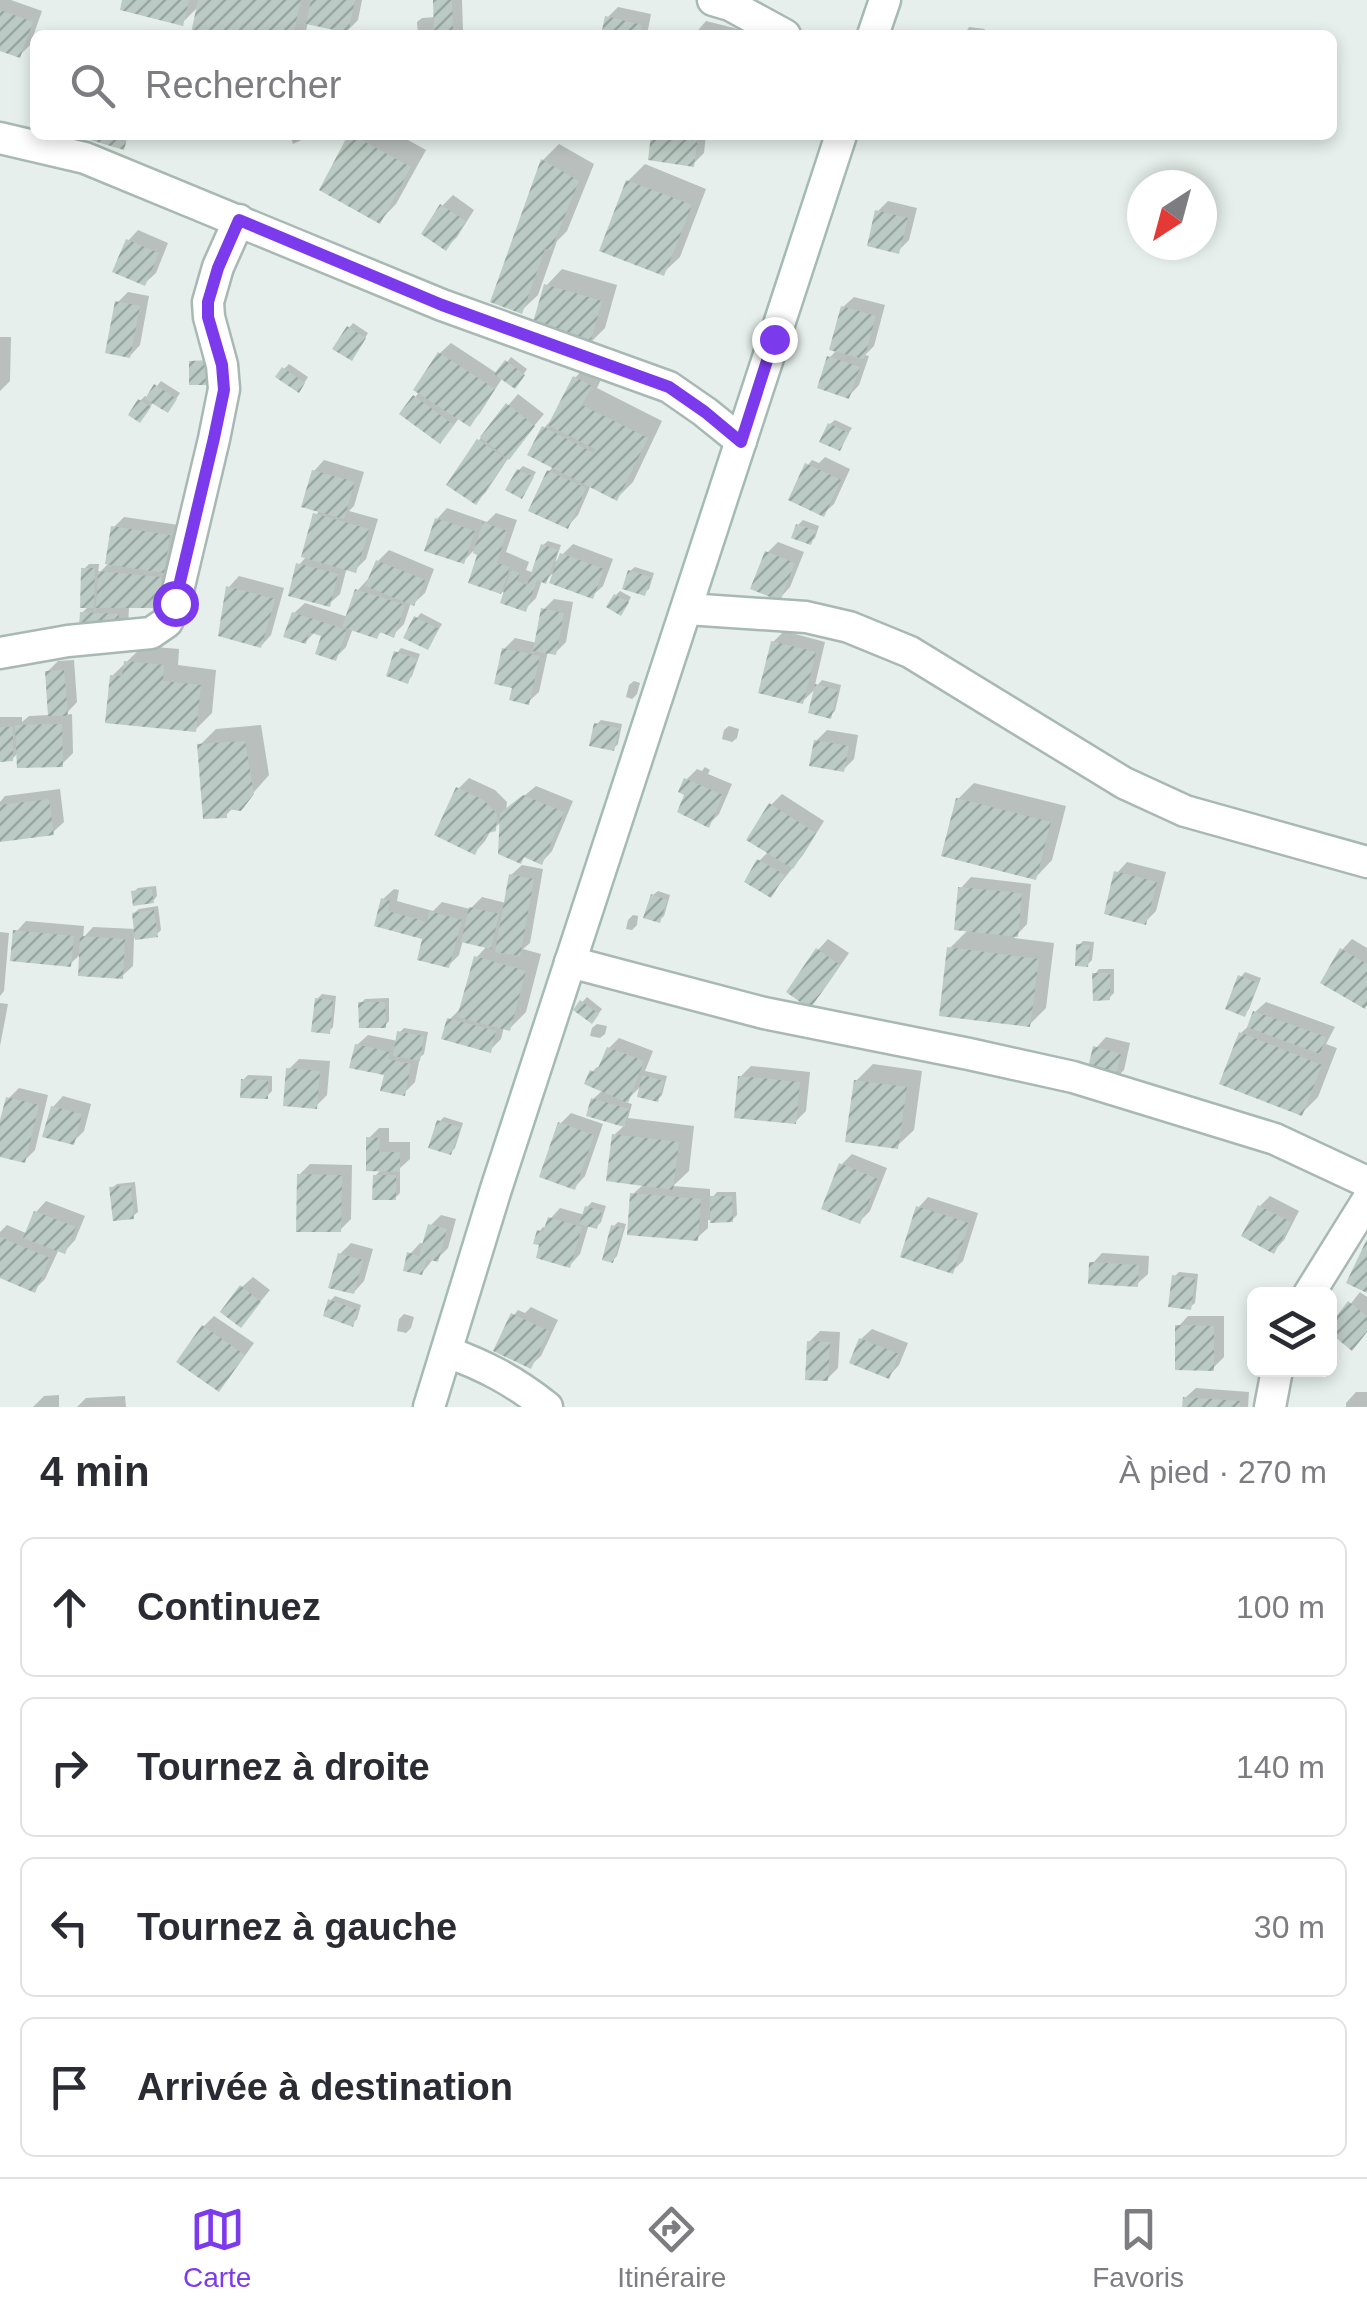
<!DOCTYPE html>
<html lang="fr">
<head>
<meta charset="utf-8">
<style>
	:root { --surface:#fff; --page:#f2f2f3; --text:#2b2b33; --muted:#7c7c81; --line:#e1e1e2; --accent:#7c3aed }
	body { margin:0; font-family:Arial,sans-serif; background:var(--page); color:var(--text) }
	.controls { position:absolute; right:30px; bottom:30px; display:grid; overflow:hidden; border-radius:15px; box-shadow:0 5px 15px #0003 }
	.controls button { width:90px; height:90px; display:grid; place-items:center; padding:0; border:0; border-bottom:2px solid var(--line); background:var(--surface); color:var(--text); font:50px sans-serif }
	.compass { position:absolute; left:1127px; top:170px; width:90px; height:90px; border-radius:50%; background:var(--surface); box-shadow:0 5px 15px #0003; rotate:216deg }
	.stop { position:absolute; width:30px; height:30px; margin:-22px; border:8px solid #7c3aed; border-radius:50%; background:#fff }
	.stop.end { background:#7c3aed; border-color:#fff; box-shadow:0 2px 10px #0008 }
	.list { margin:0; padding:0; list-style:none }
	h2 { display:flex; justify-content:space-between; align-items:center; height:130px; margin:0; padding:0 40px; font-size:42px }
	h2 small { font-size:32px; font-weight:400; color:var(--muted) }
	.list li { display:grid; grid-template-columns:65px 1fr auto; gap:30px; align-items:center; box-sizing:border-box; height:140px; margin:0 20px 20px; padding:0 20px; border:2px solid var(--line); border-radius:15px }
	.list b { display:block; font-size:38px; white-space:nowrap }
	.list em { font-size:32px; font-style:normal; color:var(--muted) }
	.icon { flex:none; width:55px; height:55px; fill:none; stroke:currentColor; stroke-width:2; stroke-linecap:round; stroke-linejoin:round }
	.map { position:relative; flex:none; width:1367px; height:1407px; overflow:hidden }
	.search { position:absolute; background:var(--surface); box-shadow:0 5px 15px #0003; left:30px; right:30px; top:30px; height:110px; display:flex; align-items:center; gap:25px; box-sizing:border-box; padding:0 35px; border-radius:15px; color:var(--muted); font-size:38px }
	.sheet { height:770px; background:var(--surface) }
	nav { display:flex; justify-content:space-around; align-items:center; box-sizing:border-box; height:140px; border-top:2px solid var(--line); background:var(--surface); font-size:28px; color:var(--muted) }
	nav a { display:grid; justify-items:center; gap:5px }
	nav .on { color:var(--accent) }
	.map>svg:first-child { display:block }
	.shadow { fill:#0003 }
	.building { fill:url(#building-hatch) }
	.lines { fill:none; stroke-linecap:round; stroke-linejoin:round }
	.minor-casing { stroke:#a8b8b2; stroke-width:35 }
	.secondary-casing { stroke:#a4bbb3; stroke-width:35 }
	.minor { stroke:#fff; stroke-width:30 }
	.secondary { stroke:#fff; stroke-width:30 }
	.route { stroke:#7c3aed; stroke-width:12 }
</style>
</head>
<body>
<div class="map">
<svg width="1367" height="1407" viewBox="0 0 1367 1407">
	<defs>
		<pattern id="building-hatch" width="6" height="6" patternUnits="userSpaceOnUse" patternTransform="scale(2.5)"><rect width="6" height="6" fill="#bbcac4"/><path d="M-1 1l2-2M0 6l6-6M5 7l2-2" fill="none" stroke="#98a6a0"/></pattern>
	</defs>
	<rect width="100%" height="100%" fill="#e6efeb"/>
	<!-- shadow -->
	<path class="shadow" d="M 0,0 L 11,0 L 42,11 L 30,45 L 19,56 L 0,48 Z
		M 125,0 L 362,0 L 358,20 L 348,30 L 308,22 L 305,35 L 212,35 L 199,6 L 182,23 Z
		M 435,0 L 462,0 L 463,30 L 457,35 L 418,35 L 417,22 L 422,18 L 436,17 Z
		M 618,7 L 651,14 L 647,35 L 604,35 L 608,17 Z
		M 706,21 L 746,31 L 745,35 L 694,35 Z
		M 969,27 L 985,29 L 984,35 L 964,35 Z
		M 290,135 L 312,135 L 293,144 Z
		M 351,135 L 399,135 L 426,150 L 396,204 L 380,221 Z
		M 653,135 L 706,135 L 704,153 L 693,164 Z
		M 559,144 L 594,164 L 567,231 L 557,241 L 538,295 L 521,311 L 493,301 L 543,160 Z
		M 645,164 L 706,189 L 680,257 L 663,273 L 628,181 Z
		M 453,195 L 474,210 L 457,237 L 446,248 L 442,206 Z
		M 888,201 L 917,208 L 909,240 L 898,251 L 878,211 Z
		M 138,230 L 168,243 L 156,273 L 145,283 L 128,241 Z
		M 562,269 L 617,285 L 605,328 L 588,345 L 546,286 Z
		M 128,292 L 149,296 L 140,345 L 130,356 L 117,303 Z
		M 854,297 L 885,305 L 874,346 L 865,355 L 869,356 L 859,385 L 849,396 L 830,357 L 838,349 L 843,307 Z
		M 353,323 L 368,333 L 356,353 L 349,328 Z
		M 0,337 L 11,337 L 10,381 L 0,391 Z
		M 451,343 L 498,374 L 511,357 L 527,369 L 519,381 L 503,377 L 480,413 L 469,424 L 460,417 L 450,430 L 403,413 L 420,391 L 417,389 L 440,353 Z
		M 591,361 L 606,369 L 597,388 L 662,421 L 633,482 L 617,498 L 591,485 L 578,515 L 568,526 L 549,471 L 554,466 L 544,428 L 556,415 L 575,378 Z
		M 289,364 L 308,377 L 303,385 L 284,369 Z
		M 161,381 L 180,393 L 172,405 L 154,401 L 145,415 L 140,401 L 145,396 L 148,398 Z
		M 518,394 L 544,414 L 511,454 L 486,492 L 476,502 L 450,484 L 479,440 Z
		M 835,420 L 852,428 L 839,448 L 830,424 Z
		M 825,457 L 850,469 L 834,504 L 823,514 L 808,465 L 812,460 L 819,463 Z
		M 324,460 L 364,472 L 354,506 L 349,511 L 378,519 L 366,559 L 355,570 L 347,567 L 340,594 L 329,604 L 299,565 L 307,556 L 316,515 L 320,510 L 314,471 Z
		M 523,466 L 536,472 L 522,496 L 519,470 Z
		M 447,508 L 487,522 L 496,513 L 517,520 L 506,552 L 529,562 L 526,570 L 534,573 L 543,545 L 548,541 L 561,545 L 555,562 L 573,544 L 613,559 L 603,586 L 592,596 L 557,569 L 545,581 L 542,580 L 536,598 L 525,609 L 506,593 L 471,581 L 480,553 L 473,551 L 463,562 L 437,519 Z
		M 124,517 L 179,525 L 174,559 L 166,567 L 171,567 L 173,595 L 129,606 L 128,628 L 82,613 L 90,605 L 84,569 L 89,564 L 99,564 L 98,574 L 108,564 L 114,527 Z
		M 803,520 L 819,526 L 815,538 L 810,542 L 798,525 Z
		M 778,542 L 804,552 L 790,587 L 780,598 L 767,553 Z
		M 389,550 L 434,569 L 425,593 L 414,603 L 411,602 L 404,624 L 393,635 L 382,631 L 377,636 L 353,628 L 346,647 L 335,658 L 324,635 L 315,632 L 305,642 L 294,613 L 305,603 L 348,617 L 358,590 L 368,579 L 378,561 Z
		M 635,567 L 654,573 L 649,589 L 644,593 L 630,571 Z
		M 239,576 L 284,588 L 271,635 L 261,646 L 229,587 Z
		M 620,591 L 631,597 L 625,608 L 616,595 Z
		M 554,599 L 573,602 L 566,642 L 555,653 L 548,651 L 539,692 L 528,702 L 515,686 L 504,649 L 515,638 L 537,643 L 544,609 Z
		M 421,613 L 442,624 L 428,647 L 417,618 Z
		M 784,631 L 825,642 L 814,689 L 822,680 L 841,685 L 835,711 L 830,716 L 817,687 L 802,702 L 773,642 Z
		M 143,646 L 179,649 L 178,665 L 216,670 L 212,713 L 195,730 L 112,676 Z
		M 401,648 L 420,654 L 412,676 L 408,681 L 397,653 Z
		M 74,660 L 77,702 L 65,715 L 72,714 L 73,753 L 62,764 L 19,752 L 12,759 L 0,759 L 0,717 L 22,717 L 22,722 L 29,716 L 50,715 L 47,672 L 58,661 Z
		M 634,681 L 640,683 L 637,694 L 632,699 L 626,697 L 629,685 Z
		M 601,720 L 622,724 L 618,744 L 614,748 L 596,725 Z
		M 261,725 L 269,775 L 240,808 L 234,807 L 226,815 L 200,745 L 216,729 Z
		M 729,726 L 739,729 L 737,738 L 732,742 L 722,739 L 724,730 Z
		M 827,730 L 858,735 L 854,759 L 843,770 L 816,741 Z
		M 705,767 L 710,770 L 708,774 L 732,784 L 719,814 L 708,825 L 687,794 L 686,780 L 697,769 L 702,771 Z
		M 469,778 L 495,790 L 507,802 L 506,811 L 536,786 L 573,801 L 552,851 L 542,862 L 526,855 L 520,861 L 503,821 L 491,830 L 485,841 L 475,852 L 459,788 Z
		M 974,783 L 1066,806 L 1052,860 L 1036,877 L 958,799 Z
		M 60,789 L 64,822 L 53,832 L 0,839 L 0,802 L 5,796 Z
		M 782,794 L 824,821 L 803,855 L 771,895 L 759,861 L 769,851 L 771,805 Z
		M 1127,862 L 1166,872 L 1156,911 L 1145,922 L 1117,873 Z
		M 522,865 L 543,869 L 530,943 L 523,949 L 541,954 L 526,1012 L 510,1028 L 504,1027 L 501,1039 L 490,1050 L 449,1020 L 460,1009 L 476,958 L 487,946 L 463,940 L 459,955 L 448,966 L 425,937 L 377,924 L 383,899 L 394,889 L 399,890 L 397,901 L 433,911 L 442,902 L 470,909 L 482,897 L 506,903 L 511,875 Z
		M 971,877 L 1031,884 L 1027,924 L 1014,938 L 1054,943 L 1046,1008 L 1029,1025 L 950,948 L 968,930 L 961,888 Z
		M 156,886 L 157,896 L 153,901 L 134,892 L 138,888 Z
		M 658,891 L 670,895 L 664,916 L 659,920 L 653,895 Z
		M 158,906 L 161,930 L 156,935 L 134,938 L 133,966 L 122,976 L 82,953 L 70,964 L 16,932 L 26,921 L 84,926 L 83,938 L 93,927 L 136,929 L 134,913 L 139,909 Z
		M 633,915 L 638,916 L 637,925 L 632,930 L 626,929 L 628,920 Z
		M 0,932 L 9,933 L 4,991 L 0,996 Z
		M 828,939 L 849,953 L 820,995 L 810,1005 L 818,950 Z
		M 1352,939 L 1367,948 L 1367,1003 L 1342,950 Z
		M 1083,941 L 1094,942 L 1092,960 L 1088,964 L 1079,945 Z
		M 1099,969 L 1114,969 L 1114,993 L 1109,998 L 1095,974 Z
		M 1245,972 L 1261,978 L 1249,1009 L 1245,1014 L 1241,977 Z
		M 322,994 L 336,996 L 333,1027 L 329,1031 L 317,999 Z
		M 587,997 L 602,1009 L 596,1017 L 576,1009 Z
		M 389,998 L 389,1021 L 385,1026 L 361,1003 L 365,999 Z
		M 1266,1002 L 1335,1027 L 1326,1044 L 1337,1048 L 1318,1097 L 1302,1113 L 1241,1033 L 1252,1023 L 1255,1012 Z
		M 0,1003 L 8,1004 L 0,1046 Z
		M 597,1024 L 607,1026 L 605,1034 L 600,1038 L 590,1036 L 592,1028 Z
		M 404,1028 L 428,1032 L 424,1054 L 420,1057 L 415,1082 L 404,1093 L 357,1045 L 368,1035 L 398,1041 L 399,1033 Z
		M 1106,1037 L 1130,1043 L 1124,1070 L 1113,1081 L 1096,1048 Z
		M 619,1038 L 653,1051 L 645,1071 L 667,1076 L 662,1095 L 658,1099 L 642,1085 L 625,1102 L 632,1104 L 628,1118 L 694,1126 L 689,1171 L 673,1186 L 710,1189 L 710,1200 L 717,1192 L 736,1192 L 737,1215 L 732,1220 L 708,1220 L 708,1228 L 697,1238 L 633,1194 L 644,1184 L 614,1135 L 625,1125 L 589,1114 L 593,1099 L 602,1091 L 592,1072 L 597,1067 L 601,1069 L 609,1048 Z
		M 299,1059 L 330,1061 L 327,1095 L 316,1106 L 288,1070 Z
		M 873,1064 L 922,1071 L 914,1130 L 897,1146 L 856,1081 Z
		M 751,1066 L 810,1072 L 806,1111 L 795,1122 L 740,1077 Z
		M 248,1075 L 272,1076 L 272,1091 L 267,1096 L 243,1080 Z
		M 19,1088 L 48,1095 L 35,1150 L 24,1161 L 0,1155 L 0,1130 L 8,1099 Z
		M 63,1096 L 91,1104 L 84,1131 L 73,1142 L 53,1107 Z
		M 571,1113 L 603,1124 L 585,1176 L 575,1187 L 560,1124 Z
		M 444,1117 L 463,1123 L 455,1148 L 450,1153 L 439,1122 Z
		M 379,1128 L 389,1128 L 389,1142 L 410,1142 L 410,1159 L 400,1168 L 400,1193 L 395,1198 L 375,1176 L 382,1169 L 369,1138 Z
		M 852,1154 L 887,1168 L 870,1211 L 860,1221 L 841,1165 Z
		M 310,1164 L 352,1165 L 351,1219 L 340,1230 L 299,1175 Z
		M 135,1182 L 138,1212 L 133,1216 L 112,1188 L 117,1184 Z
		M 1270,1196 L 1299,1211 L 1284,1240 L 1274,1251 L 1260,1206 Z
		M 928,1197 L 978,1213 L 963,1261 L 952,1271 L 918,1208 Z
		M 46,1201 L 85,1216 L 75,1240 L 65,1251 L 59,1249 L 45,1279 L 34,1290 L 0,1275 L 0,1232 L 7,1225 L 28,1234 L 36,1212 Z
		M 592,1202 L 606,1206 L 601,1222 L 597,1226 L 589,1224 L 580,1254 L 570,1265 L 539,1232 L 543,1227 L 547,1228 L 550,1219 L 560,1208 L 585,1215 L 587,1207 Z
		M 441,1215 L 456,1219 L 448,1248 L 437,1259 L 434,1258 L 422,1273 L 410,1254 L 420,1243 L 425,1244 L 430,1226 Z
		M 618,1222 L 626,1224 L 617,1256 L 612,1261 L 614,1226 Z
		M 351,1243 L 373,1249 L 364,1281 L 354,1292 L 340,1254 Z
		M 1102,1253 L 1149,1256 L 1148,1274 L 1137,1284 L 1092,1264 Z
		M 1179,1272 L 1198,1274 L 1195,1303 L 1190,1307 L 1175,1276 Z
		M 253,1277 L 270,1290 L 241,1325 L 242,1287 Z
		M 1360,1292 L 1367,1297 L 1367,1331 L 1352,1348 L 1330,1330 Z
		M 335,1296 L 361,1305 L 357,1319 L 352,1324 L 330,1301 Z
		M 531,1307 L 558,1320 L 541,1356 L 530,1366 L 514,1315 L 518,1310 L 525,1313 Z
		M 404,1314 L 414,1317 L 411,1328 L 406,1333 L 397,1331 L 399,1319 Z
		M 214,1316 L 254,1343 L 229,1378 L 219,1389 L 204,1326 Z
		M 1188,1316 L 1224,1316 L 1224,1357 L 1213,1368 L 1178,1327 Z
		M 872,1329 L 908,1343 L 899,1365 L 889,1376 L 861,1339 Z
		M 820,1331 L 840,1332 L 838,1368 L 827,1379 L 809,1342 Z
		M 1196,1388 L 1249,1392 L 1248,1407 L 1185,1407 L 1185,1398 Z
		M 1356,1392 L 1367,1392 L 1367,1407 L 1346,1407 L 1346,1403 Z
		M 59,1395 L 59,1407 L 33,1407 L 44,1396 Z
		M 125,1396 L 126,1407 L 77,1407 L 86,1398 Z"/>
	<!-- building -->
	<path class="building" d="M 122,0 L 189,0 L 183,26 L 120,10 Z
		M 198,0 L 301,0 L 293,35 L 200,35 L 191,33 Z
		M 311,0 L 355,0 L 348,33 L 306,24 Z
		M 433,0 L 452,0 L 453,35 L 434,35 Z
		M 0,10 L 33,22 L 20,58 L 0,51 Z
		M 605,16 L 642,25 L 640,35 L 601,35 Z
		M 88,135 L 128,135 L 124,150 L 87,139 Z
		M 348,135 L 352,135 L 411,167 L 380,224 L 319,190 Z
		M 651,135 L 698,135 L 694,167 L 648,160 Z
		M 541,159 L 579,181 L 551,250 L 545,249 L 522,314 L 490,302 Z
		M 626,180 L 692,205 L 664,276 L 599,251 Z
		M 440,204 L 466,221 L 446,251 L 421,234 Z
		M 875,210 L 908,218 L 899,254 L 867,246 Z
		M 126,239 L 159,253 L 145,286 L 112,272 Z
		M 544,284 L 602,301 L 589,347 L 527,343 Z
		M 115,301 L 140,306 L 130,358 L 105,353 Z
		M 841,306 L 876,316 L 864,359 L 829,350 Z
		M 347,326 L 366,338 L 352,361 L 332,349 Z
		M 438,352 L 495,389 L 470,427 L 413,390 Z
		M 827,356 L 860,367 L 849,399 L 817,388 Z
		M 211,360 L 211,385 L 189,385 L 189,361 Z
		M 505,360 L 525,375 L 515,389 L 494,374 Z
		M 282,367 L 305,383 L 299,393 L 275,377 Z
		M 573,376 L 592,386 L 582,405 L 648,438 L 617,501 L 527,455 L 542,426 L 594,453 L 595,449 L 548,425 Z
		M 154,384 L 177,399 L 168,413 L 145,399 Z
		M 413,395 L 454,425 L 440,444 L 399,414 Z
		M 138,399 L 151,407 L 140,423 L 128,415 Z
		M 506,403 L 535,426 L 509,460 L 480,437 Z
		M 828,423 L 849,433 L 840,451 L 819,442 Z
		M 477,439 L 507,459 L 476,505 L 446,485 Z
		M 805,463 L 841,480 L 824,517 L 788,500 Z
		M 517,469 L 534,477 L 522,499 L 505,490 Z
		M 312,470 L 355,482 L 344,519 L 301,507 Z
		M 547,470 L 586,488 L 568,529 L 528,511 Z
		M 313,513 L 369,529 L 356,573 L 301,557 Z
		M 435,518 L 475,531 L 464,564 L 424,551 Z
		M 483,522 L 507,531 L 497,563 L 510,567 L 501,594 L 468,583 L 477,555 L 473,553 Z
		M 796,524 L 816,531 L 811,545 L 791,538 Z
		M 111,526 L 170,535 L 164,573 L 105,564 Z
		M 541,544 L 558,550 L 546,584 L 537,580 L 526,612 L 500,603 L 511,570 L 520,573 L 517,581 L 527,585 Z
		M 765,551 L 795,563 L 780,601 L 750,589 Z
		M 560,553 L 604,569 L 593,599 L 549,583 Z
		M 376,560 L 425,580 L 414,606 L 365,586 Z
		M 296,563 L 338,574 L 330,607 L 288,596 Z
		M 81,568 L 95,568 L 94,608 L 80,608 Z
		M 628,570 L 651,577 L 645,596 L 622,589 Z
		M 98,571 L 161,577 L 163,608 L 96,608 Z
		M 226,586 L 275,599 L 261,648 L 218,636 Z
		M 355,589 L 405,605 L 394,638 L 380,632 L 377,639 L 342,627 Z
		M 614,594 L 629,602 L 621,616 L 606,607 Z
		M 541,608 L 564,613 L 556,655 L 533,651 Z
		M 80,612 L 119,614 L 118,641 L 78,640 Z
		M 292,612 L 347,630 L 336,661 L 315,654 L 321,636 L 309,632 L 306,644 L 283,637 Z
		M 414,616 L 439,629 L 428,650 L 403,638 Z
		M 771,641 L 816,652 L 803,704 L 758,693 Z
		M 502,648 L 540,656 L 529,705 L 509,700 L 512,688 L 494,684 Z
		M 394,651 L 417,659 L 408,684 L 386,676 Z
		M 124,661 L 164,665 L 163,681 L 201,685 L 196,732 L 105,723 L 110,675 L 122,676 Z
		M 64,670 L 68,716 L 48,716 L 45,671 Z
		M 815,684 L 838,690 L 831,719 L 808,713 Z
		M 594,723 L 619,728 L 614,751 L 589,746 Z
		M 62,724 L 63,767 L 17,768 L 15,725 Z
		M 0,727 L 13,727 L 13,761 L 0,762 Z
		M 814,740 L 849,746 L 844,772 L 809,766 Z
		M 245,741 L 254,794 L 241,811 L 227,809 L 227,818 L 203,819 L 197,744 Z
		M 684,778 L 723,795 L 709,828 L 677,812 L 684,795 L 678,792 Z
		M 456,787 L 484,800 L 497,814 L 496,831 L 485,834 L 475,855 L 434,835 Z
		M 523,795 L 564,812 L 542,865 L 524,857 L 521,864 L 498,854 L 500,813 Z
		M 956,798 L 1051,822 L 1036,880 L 941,856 Z
		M 49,799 L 54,835 L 0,842 L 0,805 Z
		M 769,803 L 816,833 L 793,869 L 746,840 Z
		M 757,859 L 785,875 L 771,898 L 744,882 Z
		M 1114,871 L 1157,882 L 1146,925 L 1104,914 Z
		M 509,874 L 534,879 L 520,956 L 495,952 Z
		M 958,887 L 1022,893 L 1018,937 L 954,930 Z
		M 152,889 L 154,903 L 133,906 L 131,891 Z
		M 651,894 L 667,900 L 660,923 L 643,918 Z
		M 381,898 L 390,901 L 388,911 L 427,922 L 429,911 L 462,920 L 449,968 L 417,960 L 422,939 L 374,926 Z
		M 469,907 L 499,914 L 491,949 L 461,942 Z
		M 154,910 L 158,937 L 135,940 L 132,913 Z
		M 13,930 L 74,936 L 71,967 L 10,961 Z
		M 80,936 L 125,939 L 123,979 L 78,976 Z
		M 1076,944 L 1090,945 L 1088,967 L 1075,966 Z
		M 947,947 L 1039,959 L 1030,1027 L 939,1016 Z
		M 816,948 L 840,965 L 810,1009 L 786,992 Z
		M 1340,948 L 1367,964 L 1367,1005 L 1365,1009 L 1320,983 Z
		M 474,956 L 526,971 L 510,1031 L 457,1017 Z
		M 1092,973 L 1110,973 L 1110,1000 L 1093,1001 Z
		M 1238,975 L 1258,983 L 1245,1017 L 1225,1009 Z
		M 315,998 L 333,1000 L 330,1034 L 311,1032 Z
		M 580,1000 L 599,1014 L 592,1024 L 573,1010 Z
		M 358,1002 L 385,1002 L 386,1028 L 359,1028 Z
		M 1253,1011 L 1326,1037 L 1320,1054 L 1247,1027 Z
		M 447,1018 L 496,1031 L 491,1053 L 441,1039 Z
		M 397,1031 L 424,1036 L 420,1061 L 393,1056 Z
		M 1239,1032 L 1322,1065 L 1302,1116 L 1219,1084 Z
		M 355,1044 L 390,1052 L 388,1059 L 411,1064 L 405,1096 L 380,1091 L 384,1075 L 349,1068 Z
		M 1093,1046 L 1121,1054 L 1114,1083 L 1086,1076 Z
		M 607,1047 L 644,1061 L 628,1103 L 584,1084 L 590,1070 L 596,1073 Z
		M 286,1068 L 320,1071 L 317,1109 L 283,1106 Z
		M 642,1075 L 664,1081 L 658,1102 L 637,1097 Z
		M 738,1076 L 800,1082 L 796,1124 L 734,1118 Z
		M 241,1079 L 268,1080 L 268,1099 L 240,1098 Z
		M 854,1080 L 907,1087 L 898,1149 L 845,1142 Z
		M 6,1097 L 39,1105 L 25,1163 L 0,1157 L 0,1120 Z
		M 591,1098 L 629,1109 L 624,1127 L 586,1116 Z
		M 51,1106 L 82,1114 L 74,1145 L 42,1137 Z
		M 437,1120 L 460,1127 L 451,1155 L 428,1148 Z
		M 558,1122 L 594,1135 L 575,1190 L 539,1177 Z
		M 612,1134 L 679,1142 L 673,1190 L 606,1181 Z
		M 366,1137 L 380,1138 L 379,1152 L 400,1152 L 400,1172 L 366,1171 Z
		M 839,1163 L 878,1179 L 860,1224 L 821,1209 Z
		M 297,1174 L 342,1175 L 341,1232 L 296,1232 Z
		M 373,1175 L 396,1175 L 396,1200 L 372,1200 Z
		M 131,1185 L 134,1219 L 113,1221 L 109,1187 Z
		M 630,1193 L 701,1199 L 698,1241 L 627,1235 Z
		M 710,1196 L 732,1196 L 733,1222 L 710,1223 Z
		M 1258,1205 L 1291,1222 L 1274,1254 L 1241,1236 Z
		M 585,1206 L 602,1211 L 597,1229 L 579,1224 Z
		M 916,1206 L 969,1223 L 953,1274 L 900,1257 Z
		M 34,1211 L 76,1227 L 65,1254 L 23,1238 Z
		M 548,1217 L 582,1227 L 570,1268 L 536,1258 L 539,1245 L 533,1244 L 537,1230 L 543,1232 Z
		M 428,1224 L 447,1229 L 438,1262 L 427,1259 L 422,1275 L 403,1271 L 407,1252 L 419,1256 Z
		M 611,1225 L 623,1228 L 613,1263 L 602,1260 Z
		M 0,1237 L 50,1258 L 35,1293 L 0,1278 Z
		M 1367,1239 L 1367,1293 L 1346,1283 Z
		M 338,1253 L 363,1260 L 354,1294 L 328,1288 Z
		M 1089,1262 L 1139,1265 L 1138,1287 L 1088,1284 Z
		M 1172,1275 L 1195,1278 L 1191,1310 L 1168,1307 Z
		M 240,1285 L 261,1302 L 241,1328 L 220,1312 Z
		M 328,1299 L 358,1310 L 353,1327 L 323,1316 Z
		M 1348,1301 L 1367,1316 L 1367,1332 L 1352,1351 L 1330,1333 L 1330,1325 Z
		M 511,1313 L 549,1331 L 531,1369 L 493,1351 Z
		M 202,1325 L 245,1355 L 219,1392 L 176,1362 Z
		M 1175,1325 L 1214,1326 L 1214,1371 L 1175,1370 Z
		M 859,1338 L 899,1354 L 889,1379 L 849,1363 Z
		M 807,1341 L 830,1342 L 828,1381 L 805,1380 Z
		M 1183,1397 L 1240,1401 L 1240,1407 L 1182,1407 Z"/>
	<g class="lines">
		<!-- minor casing -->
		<g class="minor-casing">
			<path id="minor" d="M 713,0 L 730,5 L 785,35
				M 0,138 L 85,158 L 442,305 L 669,387 L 705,412 L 741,441
				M 687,609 L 806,617 L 849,627 L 910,652 L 1124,783 L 1185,811 L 1367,862
				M 0,653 L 68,641 L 151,633 L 167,622 L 175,603 L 214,439 L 224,389 L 222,365 L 209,317 L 208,302 L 218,267 L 239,220
				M 570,962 L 764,1013 L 969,1054 L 1073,1077 L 1275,1139 L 1367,1182
				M 1309,1294 L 1367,1201
				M 447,1352 C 486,1366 514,1381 547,1407
				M 1270,1407 L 1277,1370"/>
		</g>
		<!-- secondary casing -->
		<g class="secondary-casing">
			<path id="secondary" d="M 873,35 L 885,0
				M 429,1407 L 496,1189 L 841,135"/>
		</g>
		<!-- minor -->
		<use href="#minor" class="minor"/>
		<!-- secondary -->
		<use href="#secondary" class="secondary"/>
	</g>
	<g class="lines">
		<!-- route -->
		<path class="route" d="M 175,603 L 214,438 L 224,390 L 222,365 L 208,317 L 208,302 L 218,268 L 239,220 L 442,305 L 669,387 L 705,412 L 741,442 L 774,339"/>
	</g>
</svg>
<div class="controls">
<button><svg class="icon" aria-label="layers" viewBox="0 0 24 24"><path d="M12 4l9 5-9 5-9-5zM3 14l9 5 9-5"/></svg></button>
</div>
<svg class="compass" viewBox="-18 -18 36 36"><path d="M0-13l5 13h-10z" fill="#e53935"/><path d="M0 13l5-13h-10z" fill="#7c7c81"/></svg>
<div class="stop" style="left:175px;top:603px"></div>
<div class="stop end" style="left:774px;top:339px"></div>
<div class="search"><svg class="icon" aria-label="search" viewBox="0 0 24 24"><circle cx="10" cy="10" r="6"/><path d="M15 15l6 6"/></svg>Rechercher</div>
</div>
<section class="sheet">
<h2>4 min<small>À pied · 270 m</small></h2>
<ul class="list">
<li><svg class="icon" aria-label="ahead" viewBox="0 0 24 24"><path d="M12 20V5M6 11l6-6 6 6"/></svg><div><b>Continuez</b></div><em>100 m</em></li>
<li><svg class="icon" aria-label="right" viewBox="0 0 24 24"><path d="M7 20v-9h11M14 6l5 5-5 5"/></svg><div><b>Tournez à droite</b></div><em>140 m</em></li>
<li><svg class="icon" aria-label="left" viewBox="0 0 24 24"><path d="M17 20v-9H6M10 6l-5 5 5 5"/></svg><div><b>Tournez à gauche</b></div><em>30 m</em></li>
<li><svg class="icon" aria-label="arrive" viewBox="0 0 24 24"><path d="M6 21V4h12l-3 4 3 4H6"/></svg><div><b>Arrivée à destination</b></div></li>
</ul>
</section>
<nav>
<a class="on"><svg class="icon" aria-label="map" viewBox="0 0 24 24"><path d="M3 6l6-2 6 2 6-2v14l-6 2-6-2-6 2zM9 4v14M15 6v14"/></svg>Carte</a>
<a><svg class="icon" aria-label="directions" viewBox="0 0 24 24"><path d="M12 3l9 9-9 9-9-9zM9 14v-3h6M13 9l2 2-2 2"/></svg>Itinéraire</a>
<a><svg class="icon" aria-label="saved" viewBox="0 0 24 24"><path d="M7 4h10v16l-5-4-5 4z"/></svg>Favoris</a>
</nav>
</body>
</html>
